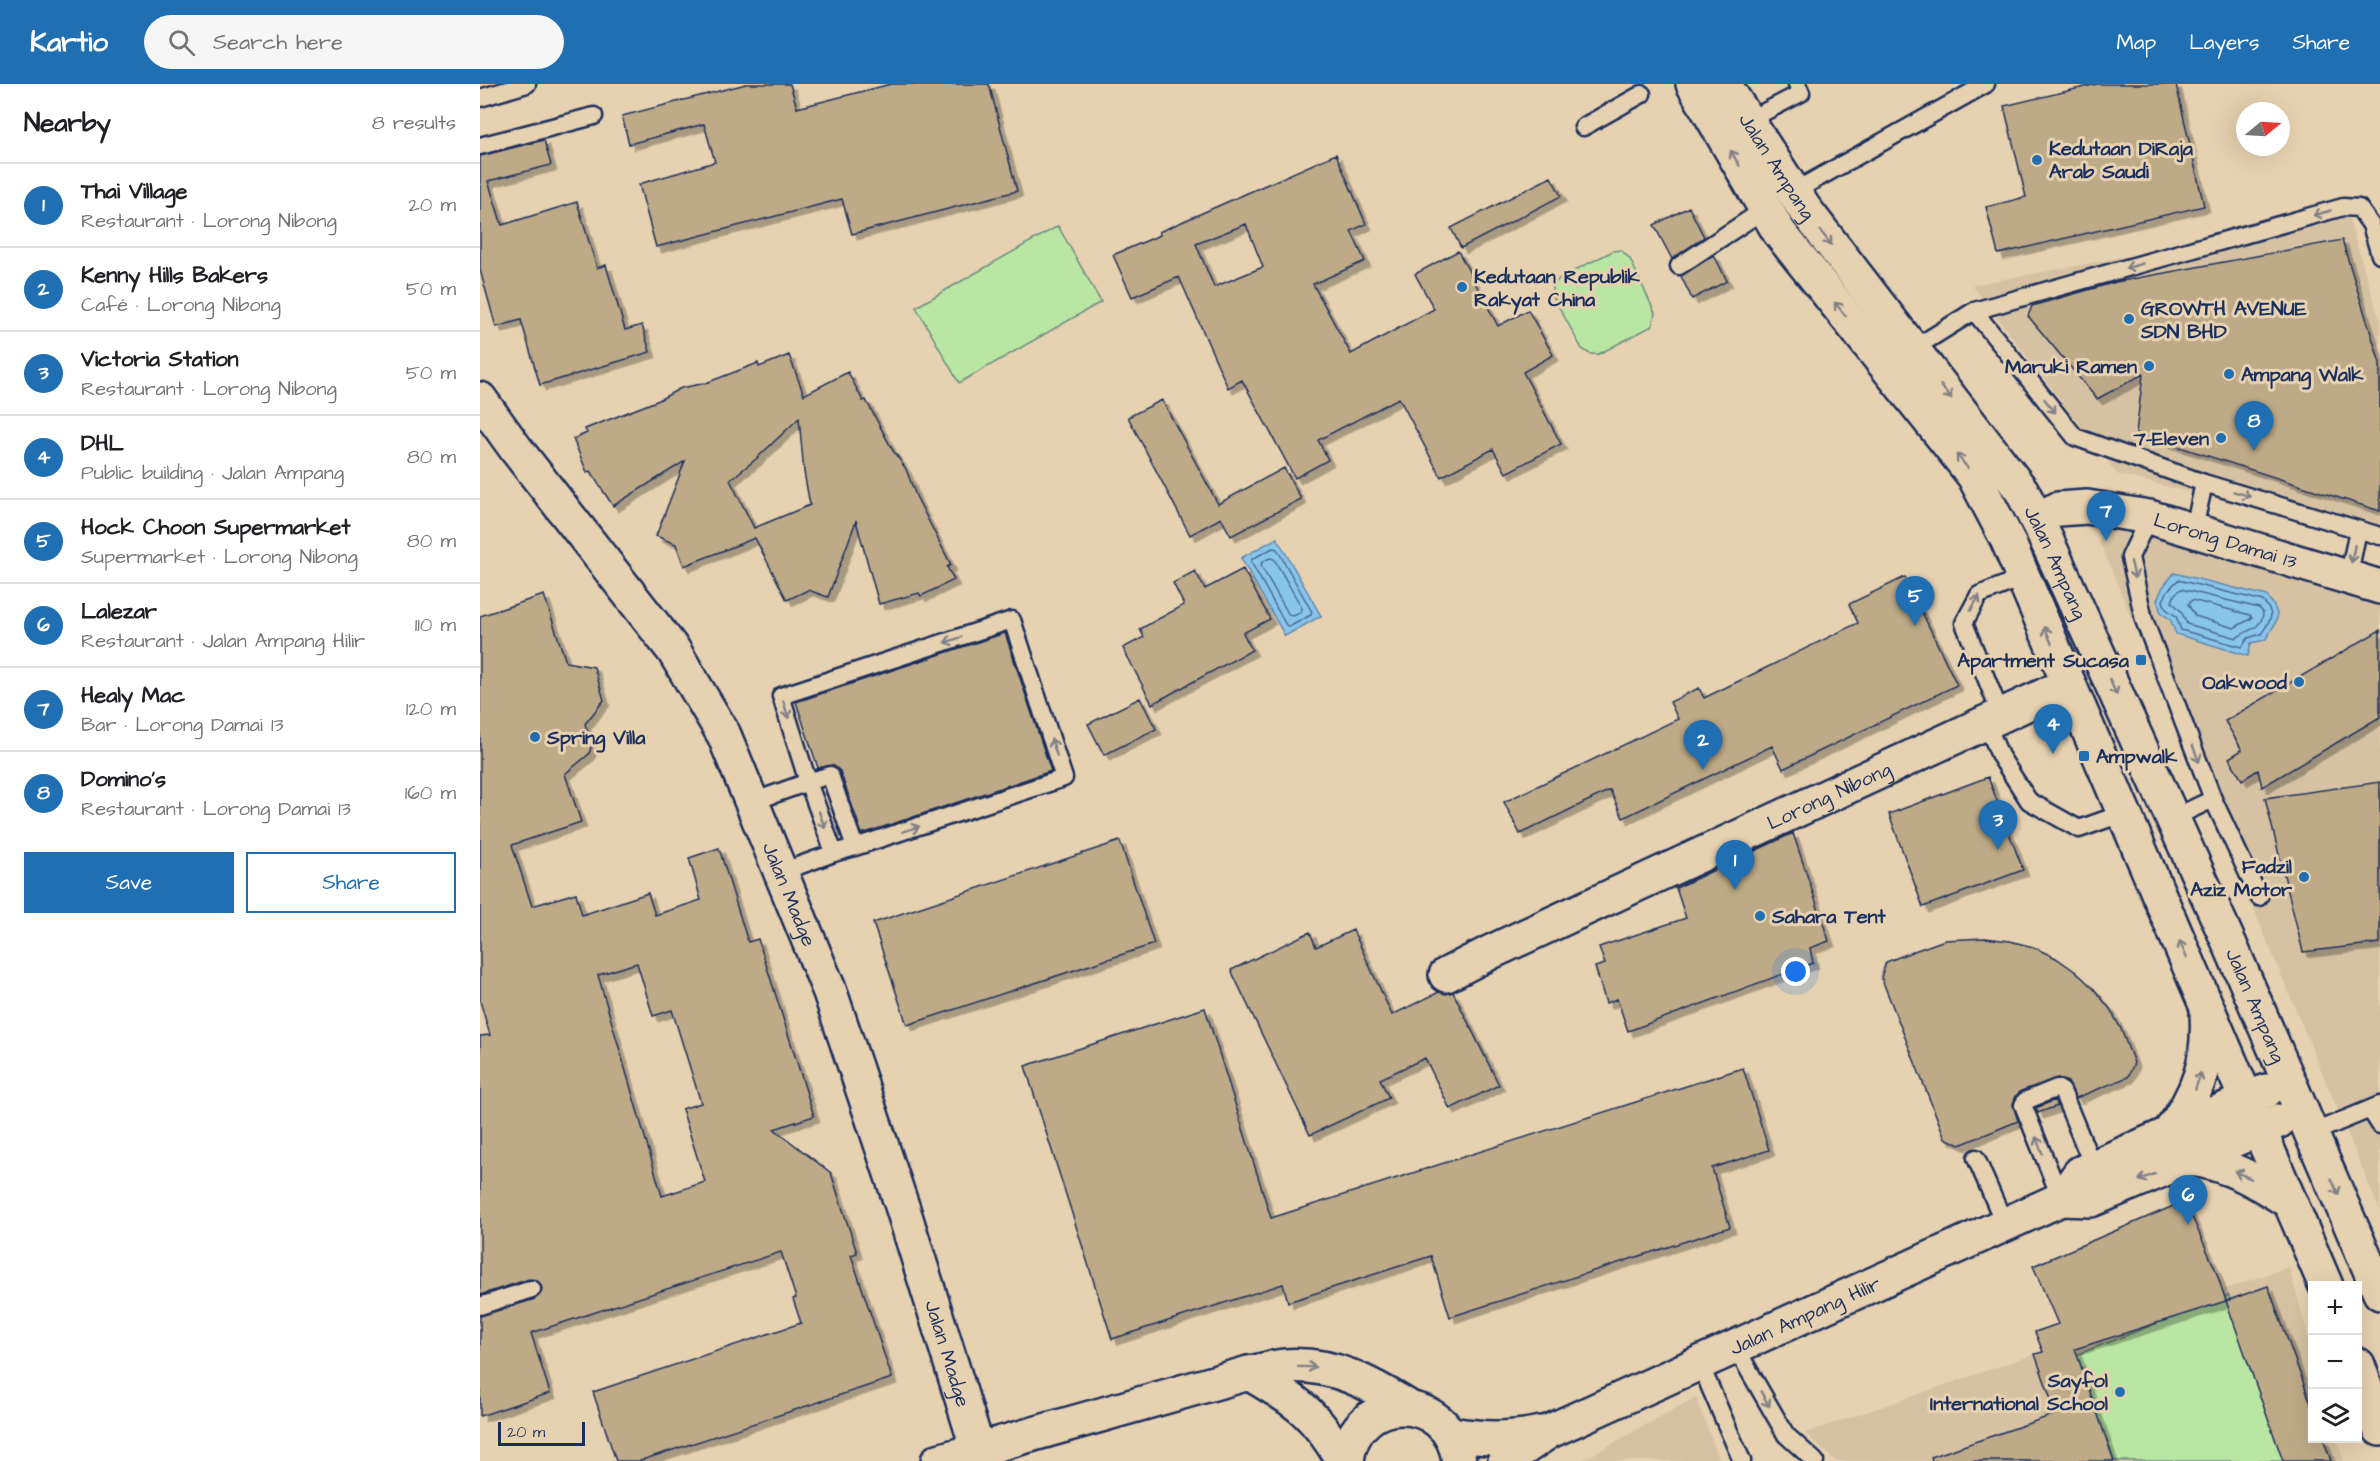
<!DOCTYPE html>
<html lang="en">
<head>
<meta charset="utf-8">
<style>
	:root { --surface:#fff; --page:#f6f6f6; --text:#202124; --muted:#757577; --line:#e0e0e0; --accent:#1f6fb2 }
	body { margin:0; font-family:"Architects Daughter",sans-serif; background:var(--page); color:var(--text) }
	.controls { position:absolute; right:18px; bottom:18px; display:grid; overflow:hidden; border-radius:0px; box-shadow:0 6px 24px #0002 }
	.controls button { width:54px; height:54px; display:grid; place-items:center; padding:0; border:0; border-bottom:2px solid var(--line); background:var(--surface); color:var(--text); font:30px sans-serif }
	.compass { position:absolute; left:1756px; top:18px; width:54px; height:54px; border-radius:50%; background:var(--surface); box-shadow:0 6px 24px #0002; rotate:72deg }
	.scale { position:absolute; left:18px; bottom:15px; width:87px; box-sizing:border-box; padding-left:6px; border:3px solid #1b2f5e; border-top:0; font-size:16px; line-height:21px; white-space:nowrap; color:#1b2f5e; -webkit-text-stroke:4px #e6d1b0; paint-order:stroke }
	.you { position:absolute; left:1316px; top:888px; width:21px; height:21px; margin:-15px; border:4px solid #fff; border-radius:50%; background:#1a73e8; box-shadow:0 0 0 9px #1a73e833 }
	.badge { display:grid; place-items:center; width:39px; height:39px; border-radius:50%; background:var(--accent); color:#fff; font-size:20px; font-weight:700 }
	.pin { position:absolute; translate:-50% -50px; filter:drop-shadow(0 2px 3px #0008) }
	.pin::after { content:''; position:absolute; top:32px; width:21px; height:18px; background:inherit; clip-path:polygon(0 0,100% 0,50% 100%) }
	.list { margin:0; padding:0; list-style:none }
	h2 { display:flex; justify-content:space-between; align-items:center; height:78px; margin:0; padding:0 24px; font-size:26px }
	h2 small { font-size:20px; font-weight:400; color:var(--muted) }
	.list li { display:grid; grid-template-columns:39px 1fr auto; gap:18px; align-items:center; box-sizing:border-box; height:84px; padding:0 24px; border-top:2px solid var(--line) }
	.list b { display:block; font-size:22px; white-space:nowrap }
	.list p { margin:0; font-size:20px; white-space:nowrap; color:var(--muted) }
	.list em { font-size:20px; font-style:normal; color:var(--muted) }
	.actions { display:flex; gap:12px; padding:18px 24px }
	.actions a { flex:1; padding:14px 0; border:2px solid var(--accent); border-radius:0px; text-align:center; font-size:21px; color:var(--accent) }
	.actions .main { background:var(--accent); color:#fff }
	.icon { flex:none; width:33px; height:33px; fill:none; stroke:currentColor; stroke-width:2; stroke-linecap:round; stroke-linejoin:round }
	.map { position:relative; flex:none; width:1900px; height:1377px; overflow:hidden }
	header { display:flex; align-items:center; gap:36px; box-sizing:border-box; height:84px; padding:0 30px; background:var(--accent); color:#fff }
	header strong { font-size:28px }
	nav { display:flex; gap:33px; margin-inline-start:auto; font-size:21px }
	.search { width:420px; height:54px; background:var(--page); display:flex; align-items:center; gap:15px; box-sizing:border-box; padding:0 21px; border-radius:33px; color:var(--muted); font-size:22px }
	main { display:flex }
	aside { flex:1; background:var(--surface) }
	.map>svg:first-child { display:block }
	.built { fill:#d6c2a3 }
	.green { fill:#bae6a3; stroke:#6a8a80; stroke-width:1.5 }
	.water { fill:#89c4e9; stroke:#5d88b1; stroke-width:1.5 }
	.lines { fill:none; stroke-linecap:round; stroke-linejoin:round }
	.shore { stroke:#476b96; stroke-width:1.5 }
	.building { fill:#beaa87; stroke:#1b2f5e; stroke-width:1.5; fill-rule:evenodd; filter:url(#shadow) }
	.lane-casing { stroke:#1b2f5e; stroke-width:21 }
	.street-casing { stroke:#1b2f5e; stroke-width:38 }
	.secondary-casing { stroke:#1b2f5e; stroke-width:38 }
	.lane { stroke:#e6d1b0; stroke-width:16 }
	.street { stroke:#e6d1b0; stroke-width:33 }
	.secondary { stroke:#e6d1b0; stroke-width:33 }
	.oneway { stroke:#808087 }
	.poi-dot { fill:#1f6fb2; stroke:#e6d1b0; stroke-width:2 }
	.labels { text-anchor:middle; stroke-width:6; stroke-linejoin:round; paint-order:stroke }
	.poi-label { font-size:20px; font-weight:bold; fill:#1b2f5e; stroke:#e6d1b0; text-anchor:start }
	.street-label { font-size:20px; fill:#1b2f5e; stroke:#e6d1b0 }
</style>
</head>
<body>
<header>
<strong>Kartio</strong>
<div class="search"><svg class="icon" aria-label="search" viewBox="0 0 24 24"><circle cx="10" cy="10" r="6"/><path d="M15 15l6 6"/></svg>Search here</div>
<nav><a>Map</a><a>Layers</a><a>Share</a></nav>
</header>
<main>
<aside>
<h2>Nearby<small>8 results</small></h2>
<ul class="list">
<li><span class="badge">1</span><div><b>Thai Village</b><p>Restaurant · Lorong Nibong</p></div><em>20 m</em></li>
<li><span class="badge">2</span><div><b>Kenny Hills Bakers</b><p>Café · Lorong Nibong</p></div><em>50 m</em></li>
<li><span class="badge">3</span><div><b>Victoria Station</b><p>Restaurant · Lorong Nibong</p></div><em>50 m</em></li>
<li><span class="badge">4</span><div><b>DHL</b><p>Public building · Jalan Ampang</p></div><em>80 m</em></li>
<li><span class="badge">5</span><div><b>Hock Choon Supermarket</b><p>Supermarket · Lorong Nibong</p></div><em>80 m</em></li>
<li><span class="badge">6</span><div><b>Lalezar</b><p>Restaurant · Jalan Ampang Hilir</p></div><em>110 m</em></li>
<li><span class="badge">7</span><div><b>Healy Mac</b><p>Bar · Lorong Damai 13</p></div><em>120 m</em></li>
<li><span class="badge">8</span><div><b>Domino's</b><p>Restaurant · Lorong Damai 13</p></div><em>160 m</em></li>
</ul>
<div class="actions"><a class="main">Save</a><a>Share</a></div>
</aside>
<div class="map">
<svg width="1900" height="1377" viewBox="0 0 1900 1377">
	<defs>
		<filter id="shadow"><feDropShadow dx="5.5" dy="5.5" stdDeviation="0" flood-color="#0004"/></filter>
	</defs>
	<rect width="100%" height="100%" fill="#e6d1b0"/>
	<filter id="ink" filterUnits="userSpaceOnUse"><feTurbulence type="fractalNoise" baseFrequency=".0167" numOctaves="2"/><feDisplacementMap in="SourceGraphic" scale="12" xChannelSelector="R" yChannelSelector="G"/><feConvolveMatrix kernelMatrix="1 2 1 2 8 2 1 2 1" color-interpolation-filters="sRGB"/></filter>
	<g filter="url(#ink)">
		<!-- built -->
		<path class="built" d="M 1868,132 L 1900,236 L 1900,456 L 1637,390 L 1492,201 Z
			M 1630,442 L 1900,510 L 1900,1127 L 1619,456 Z
			M 1809,1183 L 1832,1266 L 1832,1354 L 1857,1355 L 1864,1377 L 1355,1377 L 1325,1349 Z
			M 1216,1313 L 1240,1377 L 1101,1377 Z"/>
		<!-- green -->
		<path class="green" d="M 578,142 L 621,218 L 479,299 L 436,223 Z
			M 1141,166 L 1150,175 L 1175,229 L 1172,242 L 1119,270 L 1110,270 L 1102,265 L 1072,210 L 1072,202 L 1081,193 L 1133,167 Z
			M 1749,1211 L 1808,1377 L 1633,1377 L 1596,1271 Z"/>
		<!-- water -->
		<path class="water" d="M 797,454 L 841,532 L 805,552 L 761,474 Z
			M 1694,489 L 1787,512 C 1803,532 1798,536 1785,556 L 1771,559 L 1768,572 L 1696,550 L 1690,535 L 1681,529 L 1677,516 L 1683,503 Z"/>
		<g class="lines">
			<!-- shore -->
			<path class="shore" d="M 793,464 L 797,465 L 832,528 L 831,531 L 809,543 L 806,541 L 771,478 L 772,475 Z
				M 790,474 L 794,475 L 822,524 L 821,528 L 813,532 L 809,531 L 781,482 L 782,478 Z
				M 1698,496 L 1783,517 C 1796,531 1791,536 1781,550 L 1768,554 L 1762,563 L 1701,546 L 1696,532 L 1686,525 L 1683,517 L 1688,506 Z
				M 1701,505 L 1779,524 L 1783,528 C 1783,545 1767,545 1757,554 L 1707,540 L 1701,527 L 1692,518 L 1695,510 Z
				M 1712,516 L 1770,531 L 1772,534 L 1754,544 L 1715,532 L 1708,520 Z"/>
		</g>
		<!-- building -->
		<path class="building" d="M 266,0 L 310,0 L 317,24 L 411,0 L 509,0 L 537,107 L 372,150 L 362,115 L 176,163 L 159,100 L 235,78 L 224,40 L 149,60 L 142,32 Z
			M 1617,0 L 1696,0 L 1724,122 L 1518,170 L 1506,123 L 1546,113 L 1524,22 Z
			M 64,56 L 71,81 L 8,97 L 22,141 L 97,118 L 117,184 L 126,181 L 145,246 L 162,241 L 170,268 L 60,301 L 41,236 L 16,243 L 0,186 L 0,72 Z
			M 856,70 L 886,140 L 871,147 L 885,177 L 833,200 L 871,270 L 954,225 L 935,190 L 978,167 L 1018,242 L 1048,226 L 1073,271 L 1043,288 L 1081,360 L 1026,389 L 1013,365 L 961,393 L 919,314 L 838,356 L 848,376 L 815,394 L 762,296 L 748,304 L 699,193 L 652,213 L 633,171 L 680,151 L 679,148 ZM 766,140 L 783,183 L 734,203 L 716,160 Z
			M 1071,93 L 1081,112 L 981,164 L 971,144 Z
			M 1209,123 L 1224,153 L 1192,175 L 1174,141 Z
			M 1862,156 L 1900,279 L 1900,427 L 1656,349 L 1663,290 L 1617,315 L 1548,232 L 1552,222 L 1636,198 Z
			M 1234,171 L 1247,197 L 1212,215 L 1201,192 Z
			M 309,271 L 324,311 L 368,288 L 383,317 L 386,316 L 412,365 L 426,385 L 436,412 L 471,481 L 467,483 L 474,496 L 441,512 L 439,509 L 399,520 L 376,437 L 348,513 L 328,506 L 307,516 L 275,454 L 204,482 L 196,460 L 176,452 L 205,377 L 133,422 L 110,387 L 107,388 L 93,355 L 107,349 L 105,345 L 179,316 L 201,304 L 226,299 L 278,279 L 279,283 ZM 319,334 L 324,388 L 330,421 L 274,444 L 250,396 L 276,375 Z
			M 682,316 L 738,420 L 804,384 L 821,415 L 751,452 L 741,434 L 710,451 L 648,333 Z
			M 763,485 L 790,535 L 763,549 L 772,566 L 672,620 L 643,564 L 664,553 L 660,545 L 704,521 L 693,499 L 715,487 L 725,505 Z
			M 1425,493 L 1477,601 L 1303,685 L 1292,662 L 1143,734 L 1130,706 L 1040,750 L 1024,718 L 1198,635 L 1190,618 L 1219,604 L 1224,614 L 1378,539 L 1369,520 Z
			M 64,511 L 86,578 L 114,583 L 124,616 L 105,640 L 112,660 L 109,670 L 85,690 L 101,738 L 32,761 L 52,822 L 96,809 L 102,831 L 168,809 L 175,831 L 221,816 L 209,774 L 239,764 L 268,858 L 278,855 L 334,1032 L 294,1045 L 351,1089 L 377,1169 L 371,1171 L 412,1294 L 159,1377 L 136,1377 L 113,1308 L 321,1239 L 313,1215 L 316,1214 L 301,1168 L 51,1249 L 70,1309 L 0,1332 L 0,1232 L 55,1215 L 62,1207 L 59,1198 L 49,1195 L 0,1211 L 0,952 L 10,951 L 0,917 L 0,532 ZM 157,879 L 173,932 L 192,926 L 221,1019 L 202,1025 L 225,1098 L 182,1112 L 118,891 Z
			M 1900,546 L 1900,633 L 1782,703 L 1778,686 L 1762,696 L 1749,674 L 1762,666 L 1745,637 Z
			M 525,549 L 571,687 L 382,750 L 360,687 L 352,681 L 338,684 L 316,618 Z
			M 660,614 L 676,645 L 624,671 L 608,640 Z
			M 1508,693 L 1543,786 L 1443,823 L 1409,730 Z
			M 1900,698 L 1900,859 L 1823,868 L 1785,714 Z
			M 1313,749 L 1349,857 L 1330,864 L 1333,879 L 1148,947 L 1137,915 L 1126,919 L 1115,883 L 1125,880 L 1119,863 L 1206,834 L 1196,804 Z
			M 640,757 L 674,860 L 427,941 L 393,839 Z
			M 873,846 L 912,931 L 959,908 L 966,910 L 973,908 L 1019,1001 L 970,1025 L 945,974 L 900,995 L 909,1014 L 830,1051 L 751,886 L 830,848 L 836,863 Z
			M 1505,854 L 1530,857 L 1553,863 L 1576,874 L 1596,888 L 1614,905 L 1630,925 L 1641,945 L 1654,979 L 1648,993 L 1596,1014 L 1588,998 L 1578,994 L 1541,1007 L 1536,1012 L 1533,1020 L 1538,1037 L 1480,1061 L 1465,1054 L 1401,893 L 1406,878 L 1434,867 L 1465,856 Z
			M 725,924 L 791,1134 L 1263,984 L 1289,1066 L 1232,1084 L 1250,1143 L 970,1233 L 951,1172 L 808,1218 L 803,1200 L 632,1255 L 545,982 Z
			M 1575,1016 L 1577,1022 L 1558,1029 L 1556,1024 Z
			M 1705,1117 L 1736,1187 L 1746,1217 L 1595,1265 L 1634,1377 L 1452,1377 L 1451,1373 L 1576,1330 L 1555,1270 L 1563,1268 L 1555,1248 L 1578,1240 L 1553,1182 Z
			M 1788,1202 L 1833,1325 L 1833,1354 L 1843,1354 L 1851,1377 L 1803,1377 L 1746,1217 Z"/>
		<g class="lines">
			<!-- lane casing -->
			<g class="lane-casing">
				<path id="lane" d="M 0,14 L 47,0
					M 1267,37 L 1321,9 L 1317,0
					M 1103,43 L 1162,10
					M 0,62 L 114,32
					M 1313,108 L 1506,0
					M 1199,182 L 1285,125
					M 1494,227 L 1595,353 L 1724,399 L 1900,452
					M 1433,265 L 1494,227 L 1863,123 L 1879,124 L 1891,141 L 1900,171
					M 1669,433 L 1650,473 L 1664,536 L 1733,715 L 1779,813
					M 1714,445 L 1724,399
					M 1868,495 L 1878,446
					M 1521,631 L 1484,539 L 1499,511 L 1544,493
					M 1506,638 L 1520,672 L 1549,717 L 1599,745 L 1644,729
					M 272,718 L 328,698 L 354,769 L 301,788
					M 1693,734 L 1733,715
					M 354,769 L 375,763 L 584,694 L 532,536 L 301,612 L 328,698 L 350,691 L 375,763
					M 1890,1025 L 1900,1041
					M 1832,1049 L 1900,1021
					M 1496,1074 L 1525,1141
					M 1581,1115 L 1543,1021 L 1545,1017 L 1577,1004 L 1582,1007 L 1615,1087
					M 0,1222 L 52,1205
					M 1256,1264 L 1306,1351 L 1335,1377
					M 1220,1280 L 1262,1377"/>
			</g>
			<!-- street casing -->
			<g class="street-casing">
				<g id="street">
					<path id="s1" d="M 0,315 L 36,365 L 194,567 L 244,651 L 350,908 L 423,1125 L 498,1366"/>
					<path id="s2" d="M 1556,435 L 1578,425 L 1607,423 L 1669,433 L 1900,503"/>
					<path id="s3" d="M 966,891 L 1011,868 L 1589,600"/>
				</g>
			</g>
			<!-- secondary casing -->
			<g class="secondary-casing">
				<g id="secondary">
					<path d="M 1213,0 L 1299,148 L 1494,392 L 1527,455 L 1846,1202"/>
					<path id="s4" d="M 1244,0 L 1324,124 L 1542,407 L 1567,457 L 1751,863 L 1900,1209"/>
					<path d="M 1690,1048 C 1718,1010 1730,977 1727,930"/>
					<path d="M 1711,1075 C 1748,1079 1780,1099 1811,1119"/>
					<path d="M 1581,1115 L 1600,1089 L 1786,1007"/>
					<path d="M 1878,1281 L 1900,1345"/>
					<path d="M 769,1289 C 817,1318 834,1327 863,1377"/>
					<path d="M 971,1350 C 1004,1355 1028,1356 1061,1349"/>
					<path d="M 458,1377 L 769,1289 C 781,1287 793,1283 805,1282 C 853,1278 891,1300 930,1324"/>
					<path d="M 867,1377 C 874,1306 970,1307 979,1377"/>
					<path id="s5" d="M 1025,1377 L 1068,1348 L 1581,1115 L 1611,1116 L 1799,1037"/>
				</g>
			</g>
			<!-- lane -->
			<use href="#lane" class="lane"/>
			<!-- street -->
			<use href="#street" class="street"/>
			<!-- secondary -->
			<use href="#secondary" class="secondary"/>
		</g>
		<!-- one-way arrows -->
		<defs><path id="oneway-shaft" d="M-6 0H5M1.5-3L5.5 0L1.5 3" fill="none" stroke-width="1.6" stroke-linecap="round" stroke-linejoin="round" transform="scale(1.5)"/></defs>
		<g class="oneway">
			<use href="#oneway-shaft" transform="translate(1255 74) rotate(-120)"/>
			<use href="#oneway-shaft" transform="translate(1842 129) rotate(164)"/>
			<use href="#oneway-shaft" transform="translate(1346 154) rotate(52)"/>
			<use href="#oneway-shaft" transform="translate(1654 182) rotate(164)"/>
			<use href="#oneway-shaft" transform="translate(1360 225) rotate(-129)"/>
			<use href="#oneway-shaft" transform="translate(1466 308) rotate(52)"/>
			<use href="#oneway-shaft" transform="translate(1570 322) rotate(51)"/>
			<use href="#oneway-shaft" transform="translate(1482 377) rotate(-129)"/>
			<use href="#oneway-shaft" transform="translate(1762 410) rotate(17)"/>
			<use href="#oneway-shaft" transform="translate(1873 470) rotate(101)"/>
			<use href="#oneway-shaft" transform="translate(1653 486) rotate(77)"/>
			<use href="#oneway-shaft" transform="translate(1495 519) rotate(-60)"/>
			<use href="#oneway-shaft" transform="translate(1568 551) rotate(-113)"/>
			<use href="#oneway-shaft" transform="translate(473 556) rotate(162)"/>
			<use href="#oneway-shaft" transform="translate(1633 603) rotate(66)"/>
			<use href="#oneway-shaft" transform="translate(306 626) rotate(73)"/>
			<use href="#oneway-shaft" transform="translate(574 663) rotate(-108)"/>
			<use href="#oneway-shaft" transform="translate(1716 670) rotate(69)"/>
			<use href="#oneway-shaft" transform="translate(342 736) rotate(70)"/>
			<use href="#oneway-shaft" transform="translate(431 745) rotate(-18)"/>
			<use href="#oneway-shaft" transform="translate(1703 865) rotate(-113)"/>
			<use href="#oneway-shaft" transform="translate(1718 997) rotate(-72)"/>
			<use href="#oneway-shaft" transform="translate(1559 1061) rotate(-112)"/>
			<use href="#oneway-shaft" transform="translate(1763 1091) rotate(-155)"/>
			<use href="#oneway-shaft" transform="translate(1667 1093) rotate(158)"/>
			<use href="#oneway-shaft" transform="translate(1855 1103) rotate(67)"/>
			<use href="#oneway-shaft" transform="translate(827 1283) rotate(1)"/>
			<use href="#oneway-shaft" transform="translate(1285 1315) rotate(60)"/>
		</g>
	</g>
	<!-- markers -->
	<g class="poi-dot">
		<circle cx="1557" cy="76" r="6"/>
		<circle cx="982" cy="203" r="6"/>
		<circle cx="1649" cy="235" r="6"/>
		<circle cx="1669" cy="282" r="6"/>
		<circle cx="1749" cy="290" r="6"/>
		<circle cx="1741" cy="354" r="6"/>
		<rect x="1655" y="570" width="12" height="12" rx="3"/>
		<circle cx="1819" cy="598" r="6"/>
		<circle cx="55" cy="653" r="6"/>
		<rect x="1598" y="666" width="12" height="12" rx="3"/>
		<circle cx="1824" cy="793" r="6"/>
		<circle cx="1280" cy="832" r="6"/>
		<circle cx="1640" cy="1308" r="6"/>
	</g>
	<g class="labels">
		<!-- poi labels -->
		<g class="poi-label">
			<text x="1569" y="71">Kedutaan DiRaja<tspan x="1569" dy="23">Arab Saudi</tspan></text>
			<text x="994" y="199">Kedutaan Republik<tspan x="994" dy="23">Rakyat China</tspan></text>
			<text x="1661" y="231">GROWTH AVENUE<tspan x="1661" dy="23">SDN BHD</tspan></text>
			<text x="1657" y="289" text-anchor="end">Maruki Ramen</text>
			<text x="1761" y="297">Ampang Walk</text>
			<text x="1729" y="361" text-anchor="end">7-Eleven</text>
			<text x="1649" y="583" text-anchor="end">Apartment Sucasa</text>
			<text x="1807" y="605" text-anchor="end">Oakwood</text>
			<text x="67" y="660">Spring Villa</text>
			<text x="1616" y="679">Ampwalk</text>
			<text x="1812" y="789" text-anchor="end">Fadzil<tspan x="1812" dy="23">Aziz Motor</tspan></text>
			<text x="1292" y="839">Sahara Tent</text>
			<text x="1628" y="1303" text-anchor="end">Sayfol<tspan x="1628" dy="23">International School</tspan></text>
		</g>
		<!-- street labels -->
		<g class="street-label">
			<text dy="7" stroke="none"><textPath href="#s4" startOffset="98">Jalan Ampang</textPath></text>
			<text dy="7" stroke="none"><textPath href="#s2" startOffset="196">Lorong Damai 13</textPath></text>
			<text dy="7" stroke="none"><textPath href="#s4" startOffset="584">Jalan Ampang</textPath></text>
			<text dy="7" stroke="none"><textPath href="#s3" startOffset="423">Lorong Nibong</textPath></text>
			<text dy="7" stroke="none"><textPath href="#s1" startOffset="588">Jalan Madge</textPath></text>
			<text dy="7" stroke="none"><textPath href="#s4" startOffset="1070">Jalan Ampang</textPath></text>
			<text dy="7" stroke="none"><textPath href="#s5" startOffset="334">Jalan Ampang Hilir</textPath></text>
			<text dy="7" stroke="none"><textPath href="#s1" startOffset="1074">Jalan Madge</textPath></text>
		</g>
	</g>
</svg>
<div class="controls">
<button>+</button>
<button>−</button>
<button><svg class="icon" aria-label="layers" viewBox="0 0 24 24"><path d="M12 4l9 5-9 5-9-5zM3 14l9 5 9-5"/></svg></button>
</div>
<svg class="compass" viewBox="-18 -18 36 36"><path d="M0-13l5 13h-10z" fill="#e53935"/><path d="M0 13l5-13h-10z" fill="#757577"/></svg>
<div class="scale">20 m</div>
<div class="you"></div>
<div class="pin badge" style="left:1255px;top:806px">1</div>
<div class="pin badge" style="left:1223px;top:686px">2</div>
<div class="pin badge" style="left:1518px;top:766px">3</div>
<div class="pin badge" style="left:1573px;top:670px">4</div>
<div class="pin badge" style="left:1435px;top:542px">5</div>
<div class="pin badge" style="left:1708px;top:1141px">6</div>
<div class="pin badge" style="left:1626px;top:457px">7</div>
<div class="pin badge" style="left:1774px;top:367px">8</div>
</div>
</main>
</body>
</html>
